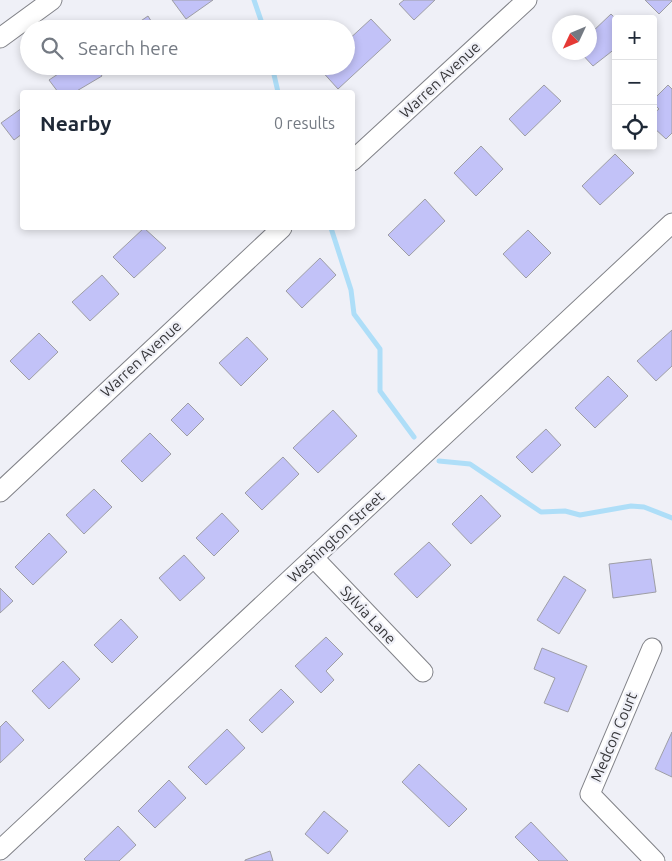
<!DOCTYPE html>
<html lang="en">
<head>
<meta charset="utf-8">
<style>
	:root { --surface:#fff; --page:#f2f2f3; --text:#1f2937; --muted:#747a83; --line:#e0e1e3 }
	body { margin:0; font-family:Ubuntu,sans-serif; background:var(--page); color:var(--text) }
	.controls { position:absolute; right:15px; top:15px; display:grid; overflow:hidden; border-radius:5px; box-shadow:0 2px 8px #0003 }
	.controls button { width:45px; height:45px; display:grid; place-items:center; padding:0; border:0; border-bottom:1px solid var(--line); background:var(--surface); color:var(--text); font:25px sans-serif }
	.compass { position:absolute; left:552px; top:15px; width:45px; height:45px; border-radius:50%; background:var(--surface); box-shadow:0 2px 8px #0003; rotate:226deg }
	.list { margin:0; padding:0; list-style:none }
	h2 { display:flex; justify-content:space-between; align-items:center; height:65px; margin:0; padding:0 20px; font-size:21px }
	h2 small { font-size:16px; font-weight:400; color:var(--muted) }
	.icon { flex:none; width:28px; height:28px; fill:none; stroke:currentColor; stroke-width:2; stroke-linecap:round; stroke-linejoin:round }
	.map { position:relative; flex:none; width:672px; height:861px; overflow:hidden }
	.search { position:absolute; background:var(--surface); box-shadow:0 2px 8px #0003; left:20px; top:20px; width:335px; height:55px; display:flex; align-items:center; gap:12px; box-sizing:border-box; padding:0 18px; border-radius:28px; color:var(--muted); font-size:19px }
	.panel { position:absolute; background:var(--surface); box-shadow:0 2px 8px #0003; left:20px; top:90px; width:335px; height:140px; border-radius:5px }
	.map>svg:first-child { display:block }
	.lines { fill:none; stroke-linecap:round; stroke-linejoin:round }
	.stream { stroke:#aedef8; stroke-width:5 }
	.building { fill:#c2c2f8; stroke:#9e9ea5 }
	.minor-casing { stroke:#818288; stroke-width:21 }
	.minor { stroke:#fff; stroke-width:19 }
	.labels { text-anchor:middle; stroke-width:4.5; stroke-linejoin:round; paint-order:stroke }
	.street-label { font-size:15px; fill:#363639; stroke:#eff0f7 }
</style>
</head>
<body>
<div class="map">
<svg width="672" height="861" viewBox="0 0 672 861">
	<rect width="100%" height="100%" fill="#eff0f7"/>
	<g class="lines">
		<!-- stream -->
		<path class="stream" d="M 254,0 L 264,29
			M 272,66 L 278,92
			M 331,228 L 351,290 L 354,314 L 380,349 L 380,391 L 414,437
			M 439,461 L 470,464 L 541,512 L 565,511 L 580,515 L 631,506 L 644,507 L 672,518"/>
	</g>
	<!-- building -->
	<path class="building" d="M 172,0 L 213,0 L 186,19 Z
		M 404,0 L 435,0 L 414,20 L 399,4 Z
		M 645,0 L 672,0 L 672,1 L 659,14 Z
		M 611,14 L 616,19 L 616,48 L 593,66 L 580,52 L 590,52 L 590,34 Z
		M 148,16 L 156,29 L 129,29 Z
		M 371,19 L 391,40 L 338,89 L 319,68 L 346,66 L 346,42 Z
		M 70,66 L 95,66 L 102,76 L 75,92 L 58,92 L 49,80 Z
		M 544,85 L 561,101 L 525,136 L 509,119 Z
		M 668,85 L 672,89 L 672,133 L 666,139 L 653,127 L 653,114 L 659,109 L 653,103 L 653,100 Z
		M 22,108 L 22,134 L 14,140 L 1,123 Z
		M 481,146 L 503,169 L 476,196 L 454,173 Z
		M 615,154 L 634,173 L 600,205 L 582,186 Z
		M 425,199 L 445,221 L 409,256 L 388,235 Z
		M 144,228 L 166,248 L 134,278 L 113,257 Z
		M 528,230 L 551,253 L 526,278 L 503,254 Z
		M 320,258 L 336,275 L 302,308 L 286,291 Z
		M 102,275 L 119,294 L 90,321 L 72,302 Z
		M 672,330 L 672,366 L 656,381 L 637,361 Z
		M 39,333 L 58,352 L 29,380 L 10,361 Z
		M 247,337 L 268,359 L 241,386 L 219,363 Z
		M 608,376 L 628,396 L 595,428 L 575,408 Z
		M 188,403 L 204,419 L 187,436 L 171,420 Z
		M 333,410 L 357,436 L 318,473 L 293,448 Z
		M 546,429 L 561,445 L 532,473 L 516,457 Z
		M 150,433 L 171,454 L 142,482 L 121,461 Z
		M 283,457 L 299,474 L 262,510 L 245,493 Z
		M 94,489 L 112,507 L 84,534 L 66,515 Z
		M 481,495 L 501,516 L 471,544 L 452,524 Z
		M 222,513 L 239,531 L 214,556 L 196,538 Z
		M 49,533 L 67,552 L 33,585 L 15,567 Z
		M 429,542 L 451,565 L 417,598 L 394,574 Z
		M 184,555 L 205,578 L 180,601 L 159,578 Z
		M 651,559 L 656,592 L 613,598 L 609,564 Z
		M 564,576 L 586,590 L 559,634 L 537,620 Z
		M 0,588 L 13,601 L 0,613 Z
		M 121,619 L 138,637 L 112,663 L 94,645 Z
		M 326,637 L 343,654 L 326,671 L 334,680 L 321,693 L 295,666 Z
		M 542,648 L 587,666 L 568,712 L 544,703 L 555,678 L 534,669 Z
		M 63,661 L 80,679 L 49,709 L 32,691 Z
		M 281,689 L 294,702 L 262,733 L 249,720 Z
		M 6,721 L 24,740 L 0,763 L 0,727 Z
		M 227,729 L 245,748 L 206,785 L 188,767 Z
		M 672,732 L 672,777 L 655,769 Z
		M 419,764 L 467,809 L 449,827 L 402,782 Z
		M 169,780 L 186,798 L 155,828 L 138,811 Z
		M 324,811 L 348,831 L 328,854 L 305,834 Z
		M 531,822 L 568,861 L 539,861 L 515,837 Z
		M 118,826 L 136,845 L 119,861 L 86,861 L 84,859 Z
		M 270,851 L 273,861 L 245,861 L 245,860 Z"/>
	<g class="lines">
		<!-- minor casing -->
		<g class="minor-casing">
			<path id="minor" d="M 0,38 L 52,0
				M 352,161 L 527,0
				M 0,492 L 282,228
				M 314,558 L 423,672
				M 652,648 L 590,794 L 655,861
				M 0,850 L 672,223"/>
		</g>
		<!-- minor -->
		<use href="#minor" class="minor"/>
	</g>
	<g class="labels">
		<!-- street labels -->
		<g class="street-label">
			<text transform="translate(440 80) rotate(-43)" y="5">Warren Avenue</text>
			<text transform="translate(141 359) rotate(-43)" y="5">Warren Avenue</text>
			<text transform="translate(336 537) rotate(-43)" y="5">Washington Street</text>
			<text transform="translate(368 615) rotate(47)" y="5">Sylvia Lane</text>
			<text transform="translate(614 737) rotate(-67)" y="5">Medcon Court</text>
		</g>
	</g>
</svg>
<div class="controls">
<button>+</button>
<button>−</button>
<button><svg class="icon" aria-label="locate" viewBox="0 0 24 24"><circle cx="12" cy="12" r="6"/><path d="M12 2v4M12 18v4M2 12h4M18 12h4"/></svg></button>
</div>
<svg class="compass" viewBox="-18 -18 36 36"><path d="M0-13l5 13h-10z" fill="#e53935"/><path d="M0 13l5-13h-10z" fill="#747a83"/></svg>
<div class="search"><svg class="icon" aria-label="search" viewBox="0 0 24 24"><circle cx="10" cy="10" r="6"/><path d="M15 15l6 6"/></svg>Search here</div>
<section class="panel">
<h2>Nearby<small>0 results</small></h2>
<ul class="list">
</ul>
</section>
</div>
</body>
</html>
